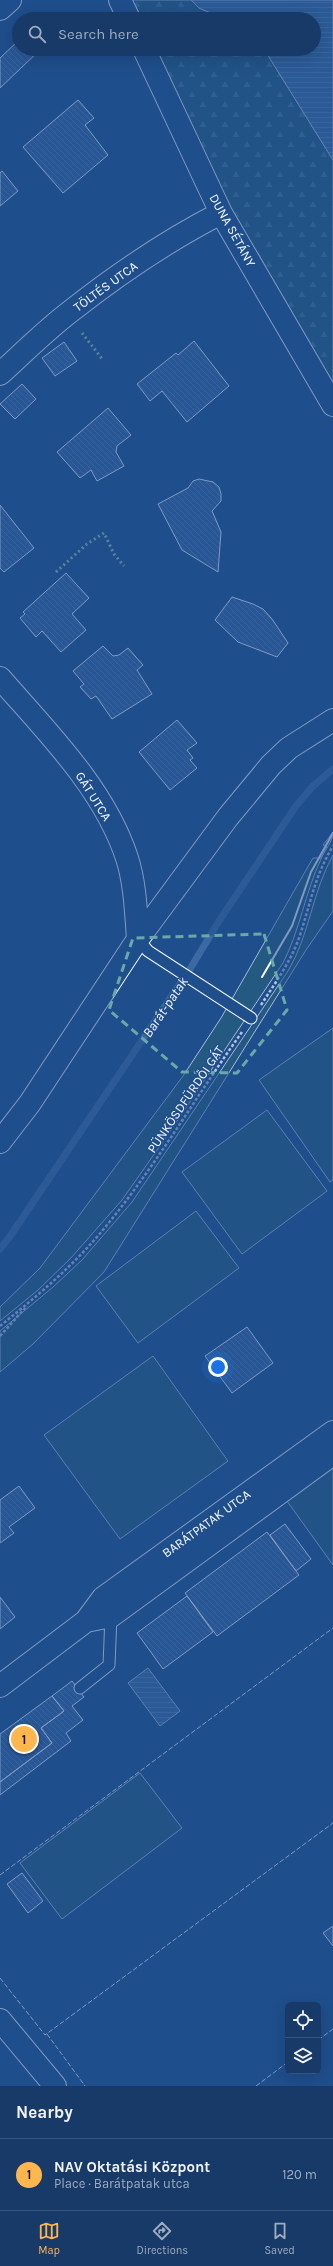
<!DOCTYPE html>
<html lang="en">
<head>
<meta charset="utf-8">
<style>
	:root { --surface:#173a69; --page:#244571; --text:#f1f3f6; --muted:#9eadc0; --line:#36547d; --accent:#ffb74d }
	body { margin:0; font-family:Karla,sans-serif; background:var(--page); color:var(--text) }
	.controls { position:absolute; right:12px; bottom:12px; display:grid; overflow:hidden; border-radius:6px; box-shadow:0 4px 16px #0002 }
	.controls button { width:36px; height:36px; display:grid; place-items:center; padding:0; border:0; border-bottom:1px solid var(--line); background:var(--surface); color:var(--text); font:20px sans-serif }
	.you { position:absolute; left:218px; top:1367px; width:14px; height:14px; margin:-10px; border:3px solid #fff; border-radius:50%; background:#1a73e8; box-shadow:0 0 0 6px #1a73e833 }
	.badge { display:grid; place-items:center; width:26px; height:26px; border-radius:50%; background:var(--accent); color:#111; font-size:13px; font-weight:700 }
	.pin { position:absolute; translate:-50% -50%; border:2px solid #fff; box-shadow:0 1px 4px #0006 }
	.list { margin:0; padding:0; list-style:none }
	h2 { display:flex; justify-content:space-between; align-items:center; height:52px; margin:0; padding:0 16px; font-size:17px }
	h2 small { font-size:13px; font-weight:400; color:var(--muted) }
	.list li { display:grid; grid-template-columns:26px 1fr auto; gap:12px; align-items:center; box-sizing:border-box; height:72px; padding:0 16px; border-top:1px solid var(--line) }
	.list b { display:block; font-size:15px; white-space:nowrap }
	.list p { margin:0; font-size:13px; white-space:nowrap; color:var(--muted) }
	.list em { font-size:13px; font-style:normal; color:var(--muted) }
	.icon { flex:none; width:22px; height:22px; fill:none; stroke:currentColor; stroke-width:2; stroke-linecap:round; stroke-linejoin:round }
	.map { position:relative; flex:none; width:333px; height:2086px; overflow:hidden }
	.search { position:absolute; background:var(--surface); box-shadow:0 4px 16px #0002; left:12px; right:12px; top:12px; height:44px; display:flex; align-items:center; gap:10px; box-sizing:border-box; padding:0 14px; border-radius:22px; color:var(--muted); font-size:15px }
	.sheet { height:124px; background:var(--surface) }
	nav { display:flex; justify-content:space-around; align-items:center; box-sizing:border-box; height:56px; border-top:1px solid var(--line); background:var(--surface); font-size:11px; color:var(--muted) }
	nav a { display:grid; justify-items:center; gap:2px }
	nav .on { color:var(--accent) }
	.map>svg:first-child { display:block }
	.green { fill:#245a82; stroke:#a8bbd7 }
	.forest { fill:url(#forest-firs); stroke:#a8bbd7 }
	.water { fill:url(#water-rules); stroke:#a8bbd7 }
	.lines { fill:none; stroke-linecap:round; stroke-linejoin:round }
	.stream { stroke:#3b69a3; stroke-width:7 }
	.building { fill:url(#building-back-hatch); stroke:#f2f6ff }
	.service-casing { stroke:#f2f6ff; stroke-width:13 }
	.minor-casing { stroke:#f2f6ff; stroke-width:24 }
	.path { stroke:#b3c4dc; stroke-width:2.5; stroke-dasharray:3 2; stroke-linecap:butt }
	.service { stroke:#1f4e8c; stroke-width:11 }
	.minor { stroke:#1f4e8c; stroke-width:22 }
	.hedge { stroke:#97c8a6; stroke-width:3; stroke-dasharray:2 3; stroke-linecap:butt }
	.fence { stroke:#f2f6ff; stroke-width:1; stroke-dasharray:5 2; stroke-linecap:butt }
	.wall { stroke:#f2f6ff; stroke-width:2 }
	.marked { fill:none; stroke:#6aa9a8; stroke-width:3; stroke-dasharray:8 5; stroke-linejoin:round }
	.labels { text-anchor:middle; stroke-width:3; stroke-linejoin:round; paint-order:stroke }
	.street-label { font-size:13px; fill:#f2f6ff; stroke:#1f4e8c }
	.water-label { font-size:14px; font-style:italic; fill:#f2f6ff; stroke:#1f4e8c }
</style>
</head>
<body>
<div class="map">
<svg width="333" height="2086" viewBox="0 0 333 2086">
	<defs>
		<pattern id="forest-firs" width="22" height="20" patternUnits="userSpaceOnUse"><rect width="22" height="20" fill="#245a82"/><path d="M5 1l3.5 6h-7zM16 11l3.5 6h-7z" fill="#447295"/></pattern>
		<pattern id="water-rules" width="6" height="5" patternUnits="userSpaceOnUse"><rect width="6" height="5" fill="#3b69a3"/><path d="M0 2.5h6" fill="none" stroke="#587fb1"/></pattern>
		<pattern id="building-back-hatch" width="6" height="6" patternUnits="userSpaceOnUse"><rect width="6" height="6" fill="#3563a3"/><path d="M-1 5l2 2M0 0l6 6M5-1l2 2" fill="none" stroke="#537ab1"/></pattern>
	</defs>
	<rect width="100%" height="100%" fill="#1f4e8c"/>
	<!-- green -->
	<path class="green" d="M 333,832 C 333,842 325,849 321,859 C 305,893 300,930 283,963 L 167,1136 L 122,1200 L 70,1259 L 38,1290 L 0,1321 L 0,1307 L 40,1268 L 183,1076 L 221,1018 L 313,858 L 321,858 L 327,847 L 323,845 Z
		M 333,855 L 333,911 L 306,950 L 104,1272 L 33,1344 L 0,1372 L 0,1331 L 53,1287 L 82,1260 L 132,1202 L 288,971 C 310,934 312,892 333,855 Z
		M 333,1028 L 333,1180 L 330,1182 L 259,1080 Z
		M 267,1110 L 327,1191 L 242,1254 L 182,1172 Z
		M 196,1211 L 239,1268 L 138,1343 L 96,1286 Z
		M 153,1356 L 228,1461 L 120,1539 L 44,1435 Z
		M 333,1468 L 333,1565 L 287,1501 Z
		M 140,1773 L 182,1828 L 62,1919 L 20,1863 Z"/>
	<!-- forest -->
	<path class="forest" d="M 120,0 L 191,0 L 199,8 L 225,19 L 129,19 Z
		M 143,49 L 264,49 L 333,160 L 333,405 Z"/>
	<!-- water -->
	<path class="water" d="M 191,0 L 333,0 L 333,160 L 264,49 L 314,49 L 314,19 L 225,19 L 199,8 Z
		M 148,1668 L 180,1711 L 160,1726 L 128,1683 Z"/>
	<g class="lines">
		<!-- stream -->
		<path class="stream" d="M 0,1249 L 11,1235 L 190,969 L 219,921 L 296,806 L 312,787 L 333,769"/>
	</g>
	<!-- building -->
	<path class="building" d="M 19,40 L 19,49 L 41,49 L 0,88 L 0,58 Z
		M 78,100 L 94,118 L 85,125 L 108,155 L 63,193 L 23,147 Z
		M 2,171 L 18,191 L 0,206 L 0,173 Z
		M 194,341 L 229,386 L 187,422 L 162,391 L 150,401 L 137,384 L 176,353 L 178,355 Z
		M 64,342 L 77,361 L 55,376 L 42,358 Z
		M 22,384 L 36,399 L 15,419 L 0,404 Z
		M 108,408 L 131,435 L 117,446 L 116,452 L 124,466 L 97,481 L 91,470 L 80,478 L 57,452 Z
		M 199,479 L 213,482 L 219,487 L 221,494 L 221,501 L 212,511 L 221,532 L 218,572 L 182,550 L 158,504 L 188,488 L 193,481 Z
		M 0,505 L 34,548 L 4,572 L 0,568 Z
		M 66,573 L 89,598 L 72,614 L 86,630 L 61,652 L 42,631 L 36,637 L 20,618 L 25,614 L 23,612 Z
		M 232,597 L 253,604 L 263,609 L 272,619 L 288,643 L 277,657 L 238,642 L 215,620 Z
		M 103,646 L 113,656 L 119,655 L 128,648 L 143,665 L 137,670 L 152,694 L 112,719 L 96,696 L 91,699 L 80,687 L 84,684 L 73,671 Z
		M 177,720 L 197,743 L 187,750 L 193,758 L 190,760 L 197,768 L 170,790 L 139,752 Z
		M 247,1327 L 273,1363 L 232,1393 L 205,1356 Z
		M 19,1486 L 35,1508 L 9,1527 L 14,1533 L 0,1543 L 0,1500 Z
		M 285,1524 L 311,1559 L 296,1571 L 270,1535 Z
		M 267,1532 L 299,1575 L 217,1636 L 185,1593 Z
		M 187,1596 L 213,1632 L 163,1669 L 137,1633 Z
		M 0,1597 L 15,1617 L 0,1629 Z
		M 72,1681 L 84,1697 L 72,1706 L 83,1720 L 66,1733 L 71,1741 L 0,1795 L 0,1782 L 52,1743 L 41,1728 L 64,1711 L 52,1696 Z
		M 52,1696 L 64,1711 L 41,1728 L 52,1743 L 0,1782 L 0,1734 Z
		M 22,1873 L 43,1901 L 28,1913 L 7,1884 Z
		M 333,1926 L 333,1946 L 323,1933 Z"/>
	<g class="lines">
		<!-- service casing -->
		<g class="service-casing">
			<path id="service" d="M 138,939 L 148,951 L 251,1018
				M 80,1688 L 109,1665 L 111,1616"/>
		</g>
		<!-- minor casing -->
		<g class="minor-casing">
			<path id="minor" d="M 120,0 L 129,19
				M 0,9 L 10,0
				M 144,49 L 221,213 L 333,405
				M 0,374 C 23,353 46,330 71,311 C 118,274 168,240 221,213
				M 0,678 C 47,732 104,788 127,858 C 135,883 136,912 138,939
				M 0,1142 L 30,1103 L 138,939 L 228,817 L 271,765 L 289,748 L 333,720
				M 86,1621 L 111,1616 L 333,1454
				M 0,1686 L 86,1621 L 103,1598 L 333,1432
				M 0,2020 L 55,2086"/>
		</g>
		<!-- path -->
		<path class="path" d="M 261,1005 C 275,983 290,963 299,938 C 310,906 314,877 333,846
			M 0,1326 C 36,1297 72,1267 102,1231 C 154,1169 195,1098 242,1032
			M 0,1336 L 27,1306"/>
		<!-- service -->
		<use href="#service" class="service"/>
		<!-- minor -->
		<use href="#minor" class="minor"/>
		<!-- hedge -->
		<path class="hedge" d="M 82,333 L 103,360
			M 56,572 L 87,544 L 104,533 L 114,554 L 124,566"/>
		<!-- fence -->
		<path class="fence" d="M 0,1875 L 333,1628
			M 0,1978 L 45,2035 L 333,1823
			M 47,2034 L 85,2086
			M 318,2040 L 333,2029
			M 256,2086 L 288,2062"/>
		<!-- wall -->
		<path class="wall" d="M 262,977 L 292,926 L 311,872 L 333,833"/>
	</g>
	<!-- marked area -->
	<path d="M0 0H333V2086H0ZM 264,934 L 287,1010 L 237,1073 L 182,1072 L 109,1010 L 133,938 Z" fill="#1f4e8c" fill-opacity=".55" fill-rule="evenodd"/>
	<path class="marked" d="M 264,934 L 287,1010 L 237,1073 L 182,1072 L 109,1010 L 133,938 Z"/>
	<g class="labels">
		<!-- street labels -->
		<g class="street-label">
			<text transform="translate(233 230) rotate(61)" y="5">DUNA SÉTÁNY</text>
			<text transform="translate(105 286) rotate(-36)" y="5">TÖLTÉS UTCA</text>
			<text transform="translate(94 796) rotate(58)" y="5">GÁT UTCA</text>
			<text transform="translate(185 1099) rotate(-56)" y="5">PÜNKÖSDFÜRDŐI GÁT</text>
			<text transform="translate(206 1523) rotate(-36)" y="5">BARÁTPATAK UTCA</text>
		</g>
		<!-- water labels -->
		<g class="water-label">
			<text transform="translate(165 1007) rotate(-56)" y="5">Barát-patak</text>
		</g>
	</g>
</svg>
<div class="controls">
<button><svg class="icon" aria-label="locate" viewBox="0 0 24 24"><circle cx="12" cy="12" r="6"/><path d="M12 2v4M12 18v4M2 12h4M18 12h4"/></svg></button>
<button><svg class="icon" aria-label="layers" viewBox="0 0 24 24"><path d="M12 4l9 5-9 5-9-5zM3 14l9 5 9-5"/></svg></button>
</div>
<div class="you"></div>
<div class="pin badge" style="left:24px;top:1739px">1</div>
<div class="search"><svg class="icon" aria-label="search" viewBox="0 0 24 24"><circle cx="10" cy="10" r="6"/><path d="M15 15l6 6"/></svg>Search here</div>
</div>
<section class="sheet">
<h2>Nearby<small></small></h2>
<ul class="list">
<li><span class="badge">1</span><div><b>NAV Oktatási Központ</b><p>Place · Barátpatak utca</p></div><em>120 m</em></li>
</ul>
</section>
<nav>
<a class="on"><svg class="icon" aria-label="map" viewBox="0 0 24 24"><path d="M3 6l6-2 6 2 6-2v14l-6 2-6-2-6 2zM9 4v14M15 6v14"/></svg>Map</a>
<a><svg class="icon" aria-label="directions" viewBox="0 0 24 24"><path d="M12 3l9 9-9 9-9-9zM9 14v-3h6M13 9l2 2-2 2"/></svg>Directions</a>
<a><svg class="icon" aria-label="saved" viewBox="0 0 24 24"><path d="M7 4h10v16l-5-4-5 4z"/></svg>Saved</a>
</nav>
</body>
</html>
